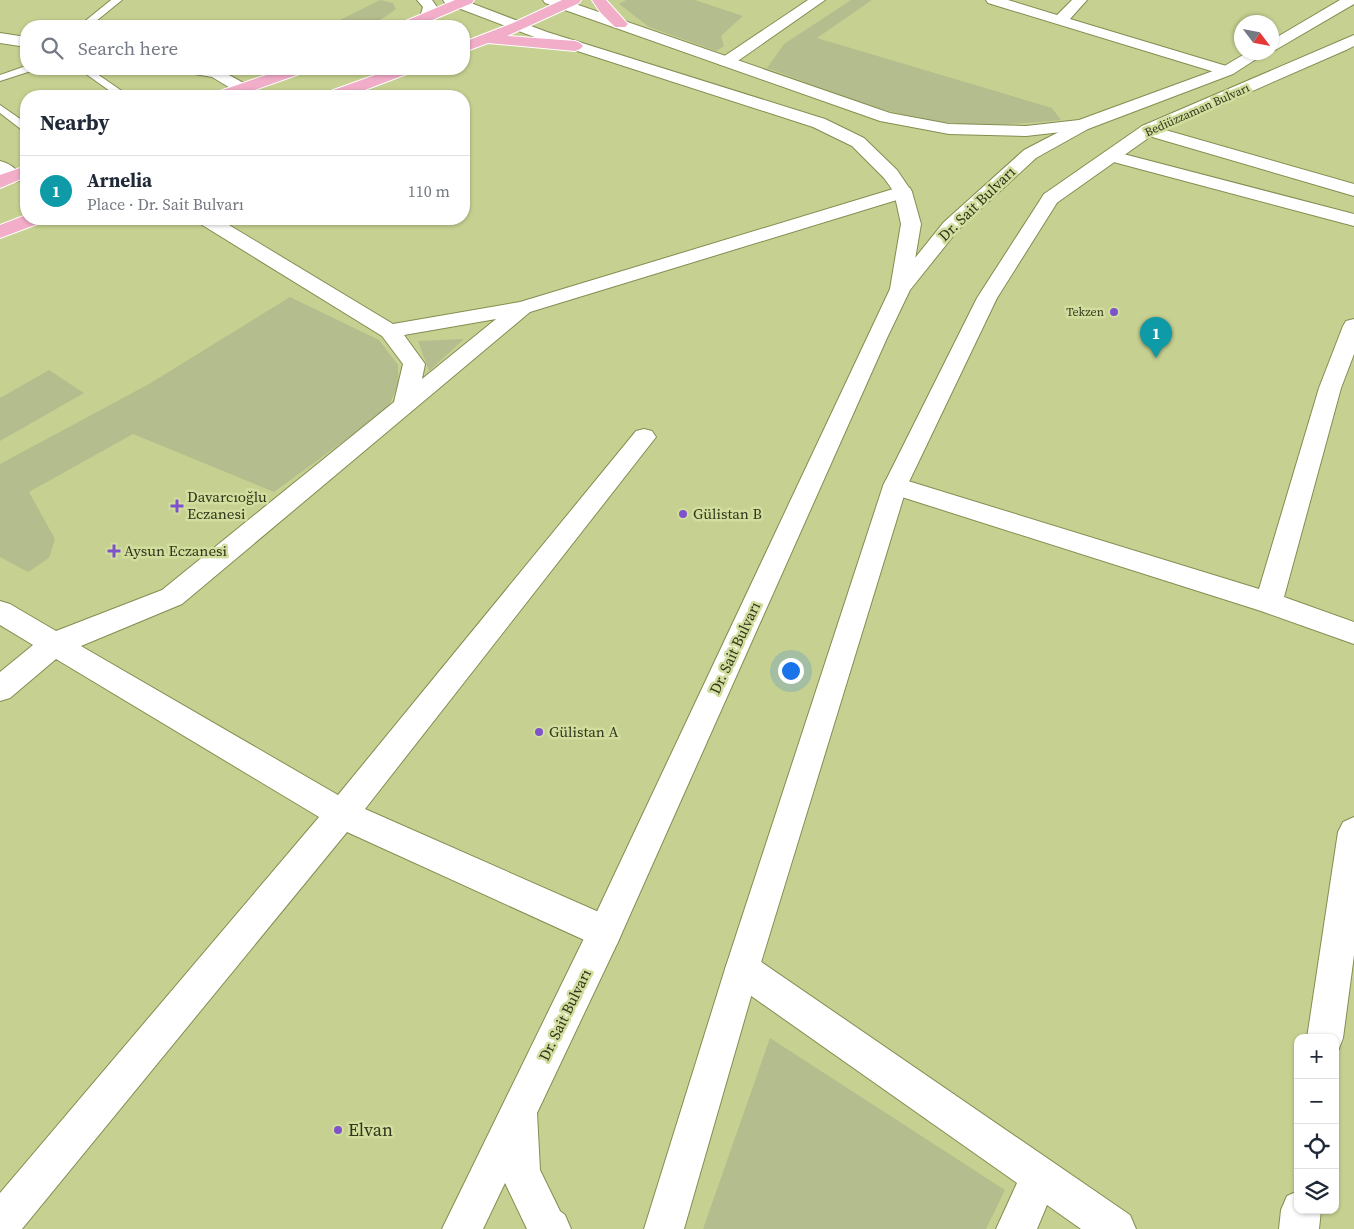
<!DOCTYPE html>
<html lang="en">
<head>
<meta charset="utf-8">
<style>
	:root { --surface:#fff; --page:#f6f6f7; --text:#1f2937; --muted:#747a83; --line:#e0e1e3; --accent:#1a73e8 }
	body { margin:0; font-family:"Source Serif 4",serif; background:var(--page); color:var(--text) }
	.controls { position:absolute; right:15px; bottom:15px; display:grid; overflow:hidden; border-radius:10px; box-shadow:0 1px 4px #0004 }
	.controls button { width:45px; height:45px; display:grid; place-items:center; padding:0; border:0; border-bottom:1px solid var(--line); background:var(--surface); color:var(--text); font:25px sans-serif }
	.compass { position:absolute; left:1234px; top:15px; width:45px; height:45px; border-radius:50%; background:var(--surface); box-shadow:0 1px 4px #0004; rotate:122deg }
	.you { position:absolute; left:790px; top:670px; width:18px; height:18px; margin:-12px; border:4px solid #fff; border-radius:50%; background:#1a73e8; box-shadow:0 0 0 8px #1a73e833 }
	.badge { display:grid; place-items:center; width:32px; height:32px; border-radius:50%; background:var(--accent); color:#fff; font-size:16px; font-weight:700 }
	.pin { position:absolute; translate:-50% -41px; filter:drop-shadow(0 1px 2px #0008) }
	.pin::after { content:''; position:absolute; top:26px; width:18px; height:15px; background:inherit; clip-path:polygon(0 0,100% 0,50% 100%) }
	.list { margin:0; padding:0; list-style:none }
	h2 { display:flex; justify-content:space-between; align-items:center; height:65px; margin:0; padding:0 20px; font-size:21px }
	h2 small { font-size:16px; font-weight:400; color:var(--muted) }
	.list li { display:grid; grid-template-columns:32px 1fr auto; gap:15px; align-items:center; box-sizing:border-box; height:70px; padding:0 20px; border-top:1px solid var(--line) }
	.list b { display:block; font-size:19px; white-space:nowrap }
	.list p { margin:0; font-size:16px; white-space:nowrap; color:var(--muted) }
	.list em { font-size:16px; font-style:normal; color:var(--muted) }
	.icon { flex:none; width:28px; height:28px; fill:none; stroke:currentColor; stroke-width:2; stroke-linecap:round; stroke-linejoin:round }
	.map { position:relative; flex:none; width:1354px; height:1229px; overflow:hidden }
	.search { position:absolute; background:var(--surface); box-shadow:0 1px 4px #0004; left:20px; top:20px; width:450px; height:55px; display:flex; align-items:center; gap:12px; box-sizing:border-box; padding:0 18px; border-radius:20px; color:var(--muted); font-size:19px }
	.panel { position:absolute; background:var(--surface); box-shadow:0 1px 4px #0004; left:20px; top:90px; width:450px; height:135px; border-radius:20px }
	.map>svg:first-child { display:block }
	.green { fill:#b4bd8d }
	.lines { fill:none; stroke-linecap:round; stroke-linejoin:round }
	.service-casing { stroke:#838d50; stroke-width:2 }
	.minor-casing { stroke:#838d50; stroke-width:2 }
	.tertiary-casing { stroke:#838d50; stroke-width:2 }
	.secondary-casing { stroke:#838d50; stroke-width:2 }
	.primary-casing { stroke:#fff; stroke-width:2 }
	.service { fill:#fff; fill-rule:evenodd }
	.minor { fill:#fff; fill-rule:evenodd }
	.tertiary { fill:#fff; fill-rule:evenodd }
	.secondary { fill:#fff; fill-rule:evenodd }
	.primary { fill:#f2adc8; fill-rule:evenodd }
	.poi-dot { fill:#7d52cb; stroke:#d2de9e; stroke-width:2 }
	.labels { text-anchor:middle; stroke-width:5; stroke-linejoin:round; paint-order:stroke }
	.far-street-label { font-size:12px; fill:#31361c; stroke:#d2de9e }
	.far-poi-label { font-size:12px; fill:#31361c; stroke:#d2de9e; text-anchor:end }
	.street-label { font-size:15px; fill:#31361c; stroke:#d2de9e }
	.poi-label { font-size:15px; fill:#31361c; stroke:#d2de9e; text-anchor:start }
	.near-poi-label { font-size:18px; fill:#31361c; stroke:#d2de9e; text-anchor:start }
</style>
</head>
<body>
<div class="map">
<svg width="1354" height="1229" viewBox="0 0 1354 1229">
	<rect width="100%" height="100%" fill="#c6d191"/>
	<!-- green -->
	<path class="green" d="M 380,0 L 393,3 L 396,9 C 367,31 362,26 328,26 Z
		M 626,0 L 695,0 L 743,16 L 721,36 L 724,46 L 716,51 L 649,27 L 619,4 Z
		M 851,0 L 872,0 L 817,38 L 1052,108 L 1061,120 C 1026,123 989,127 954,123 C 889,118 827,89 767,68 L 784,44 Z
		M 290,297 L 379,340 L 398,365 L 398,384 L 388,409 L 274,492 L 133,434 L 29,492 L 55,539 L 49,558 L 28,572 L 0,557 L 0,464 L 149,384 Z
		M 464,339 L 429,371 L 418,341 Z
		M 49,370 L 84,393 L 0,441 L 0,398 Z
		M 770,1038 L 1005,1190 L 986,1229 L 703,1229 Z"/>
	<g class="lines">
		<!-- service casing -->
		<g class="service-casing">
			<path id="service" d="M 111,0 L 122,0 L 90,26 L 79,26 Z
				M 26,66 L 26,69 L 32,69 L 31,71 L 0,81 L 0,75 Z
				M 79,69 L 90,69 L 129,96 L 117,96 Z
				M 0,105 L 26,123 L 26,131 L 22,130 L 0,113 Z"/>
		</g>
		<!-- minor casing -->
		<g class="minor-casing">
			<path id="minor" d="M 808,0 L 825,0 L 732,65 L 720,65 L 718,62 L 720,59 Z
				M 986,0 L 1008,0 L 1057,15 L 1072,0 L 1087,0 L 1070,19 L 1233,68 L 1235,71 L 1233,74 L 1221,74 L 988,3 Z
				M 0,33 L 26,37 L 26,47 L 0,43 Z
				M 181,69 L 218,69 L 249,86 L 251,89 L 249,92 L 237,92 L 212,77 L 183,72 Z
				M 1148,125 L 1354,184 L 1354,196 L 1142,134 L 1139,130 L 1142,126 Z
				M 1112,151 L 1354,214 L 1354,226 L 1106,160 L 1103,156 L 1106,152 Z
				M 0,161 C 9,163 17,169 22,177 L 19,181 C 11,183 7,181 0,175 Z
				M 903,186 L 910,188 L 912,192 L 910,196 L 530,312 L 182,604 L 81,646 L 338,795 L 636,431 L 644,429 L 652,431 L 656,437 L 365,809 L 617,920 L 622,932 L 617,944 L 605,949 L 593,944 L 347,832 L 22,1229 L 0,1229 L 0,1193 L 319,817 L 56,659 L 10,698 L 0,701 L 0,672 L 33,645 L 0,625 L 0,601 L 10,604 L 56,631 L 162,590 L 394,402 L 403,364 L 382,336 L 199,223 L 197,219 L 219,219 L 393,324 L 520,302 ZM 496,319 L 422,379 L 425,364 L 404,335 Z
				M 1354,319 L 1354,354 L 1341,388 L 1284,597 L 1354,622 L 1354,644 L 1261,611 L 886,492 L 883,486 L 886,480 L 895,477 L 1259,589 L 1319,388 L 1343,326 L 1346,321 Z
				M 1354,817 L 1354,955 L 1343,1038 L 1338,1051 L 1335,1052 L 1335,1038 L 1307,1038 L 1338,832 L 1343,822 Z
				M 742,952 L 754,957 L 1130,1215 L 1136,1229 L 1081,1229 L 1047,1205 L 1037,1229 L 996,1229 L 1017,1183 L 730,981 L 725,969 L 730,957 Z
				M 1298,1191 L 1298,1210 L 1321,1210 L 1319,1229 L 1279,1229 L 1281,1210 L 1287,1196 Z"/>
		</g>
		<!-- tertiary casing -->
		<g class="tertiary-casing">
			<path id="tertiary" d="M 443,0 L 463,0 L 547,32 L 825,119 L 864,138 L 897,170 L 912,192 L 921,224 L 910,289 L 907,293 L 900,295 L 893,293 L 890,289 L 901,224 L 894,192 L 884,178 L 852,146 L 813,127 L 537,38 L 445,3 Z
				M 543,0 L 564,0 L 890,113 L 949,124 L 1026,126 L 1079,120 L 1221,68 L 1248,52 L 1267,52 L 1233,74 L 1088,129 L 1026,136 L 949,134 L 880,121 L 545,3 Z
				M 1340,0 L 1354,0 L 1354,4 L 1277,49 L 1272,51 L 1272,40 Z
				M 1354,35 L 1354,46 L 1346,50 L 1154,134 L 1058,202 L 1051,204 L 1044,202 L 1042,198 L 1044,194 L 1142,126 Z"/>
		</g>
		<!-- secondary casing -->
		<g class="secondary-casing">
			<path id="secondary" d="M 417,0 L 432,0 L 437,7 L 432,20 L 422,20 L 420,17 L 423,7 Z
				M 1082,120 L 1088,121 L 1091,125 L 1088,129 L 1036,158 L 958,230 L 910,290 L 887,338 L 617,944 L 537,1113 L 540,1170 L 560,1211 L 565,1215 L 571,1229 L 527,1229 L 505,1183 L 483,1229 L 442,1229 L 593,920 L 890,289 L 944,222 L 1024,150 Z
				M 1051,192 L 1058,194 L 1060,198 L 997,298 L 907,486 L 759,969 L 684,1229 L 644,1229 L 725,969 L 883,486 L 977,298 L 1044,194 Z"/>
		</g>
		<!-- primary casing -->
		<g class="primary-casing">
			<path id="primary" d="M 455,0 L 474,0 L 472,3 L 418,26 L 398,26 L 401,23 Z
				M 562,0 L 581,0 L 579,3 L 507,36 L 575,41 L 580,43 L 583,46 L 580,49 L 575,51 L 488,43 L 464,52 L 464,42 L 513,23 Z
				M 592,0 L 606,0 L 625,21 L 628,24 L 625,27 L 615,27 L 600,12 Z
				M 284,69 L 307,69 L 305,72 L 238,96 L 215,96 L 217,92 Z
				M 392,69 L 414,69 L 412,72 L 349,96 L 326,96 L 328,92 Z
				M 26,166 L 26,177 L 0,188 L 0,175 Z
				M 26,215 L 26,219 L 43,219 L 40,223 L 0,238 L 0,225 Z"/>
		</g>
		<!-- service -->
		<use href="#service" class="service"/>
		<!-- minor -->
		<use href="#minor" class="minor"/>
		<!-- tertiary -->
		<use href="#tertiary" class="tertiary"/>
		<!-- secondary -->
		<use href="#secondary" class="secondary"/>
		<!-- primary -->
		<use href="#primary" class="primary"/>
	</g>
	<!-- markers -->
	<g class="poi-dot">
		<circle cx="1114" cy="312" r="5"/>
		<path d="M174.5 498.5h5v5h5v5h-5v5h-5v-5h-5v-5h5z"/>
		<circle cx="683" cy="514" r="5"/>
		<path d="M111.5 543.5h5v5h5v5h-5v5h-5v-5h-5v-5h5z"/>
		<circle cx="539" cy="732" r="5"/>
		<circle cx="338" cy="1130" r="5"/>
	</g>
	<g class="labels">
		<!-- far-street labels -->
		<g class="far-street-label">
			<text transform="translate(1197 110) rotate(-24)" y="4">Bediüzzaman Bulvarı</text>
		</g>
		<!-- far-poi labels -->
		<g class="far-poi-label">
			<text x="1104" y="316">Tekzen</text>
		</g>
		<!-- street labels -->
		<g class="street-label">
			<text transform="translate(977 204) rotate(-44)" y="5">Dr. Sait Bulvarı</text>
			<text transform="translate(735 648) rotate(-65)" y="5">Dr. Sait Bulvarı</text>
			<text transform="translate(565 1015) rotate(-64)" y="5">Dr. Sait Bulvarı</text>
		</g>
		<!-- poi labels -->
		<g class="poi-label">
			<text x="187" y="502">Davarcıoğlu<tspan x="187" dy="17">Eczanesi</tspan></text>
			<text x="693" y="519">Gülistan B</text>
			<text x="124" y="556">Aysun Eczanesi</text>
			<text x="549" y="737">Gülistan A</text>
		</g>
		<!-- near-poi labels -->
		<g class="near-poi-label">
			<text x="348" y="1136">Elvan</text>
		</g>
	</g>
</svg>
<div class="controls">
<button>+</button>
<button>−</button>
<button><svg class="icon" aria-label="locate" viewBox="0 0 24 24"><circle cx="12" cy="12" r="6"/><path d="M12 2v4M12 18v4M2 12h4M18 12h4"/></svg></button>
<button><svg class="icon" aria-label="layers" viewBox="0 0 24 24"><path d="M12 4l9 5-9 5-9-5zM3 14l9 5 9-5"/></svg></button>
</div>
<svg class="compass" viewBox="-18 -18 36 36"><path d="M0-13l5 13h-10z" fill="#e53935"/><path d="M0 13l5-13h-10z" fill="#747a83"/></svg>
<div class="you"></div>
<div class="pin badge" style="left:1156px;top:358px;background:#0f9aa8">1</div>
<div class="search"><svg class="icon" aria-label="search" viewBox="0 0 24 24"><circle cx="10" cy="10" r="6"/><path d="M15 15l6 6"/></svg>Search here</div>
<section class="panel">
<h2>Nearby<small></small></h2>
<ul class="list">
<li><span class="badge" style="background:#0f9aa8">1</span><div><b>Arnelia</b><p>Place · Dr. Sait Bulvarı</p></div><em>110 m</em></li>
</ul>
</section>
</div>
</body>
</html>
